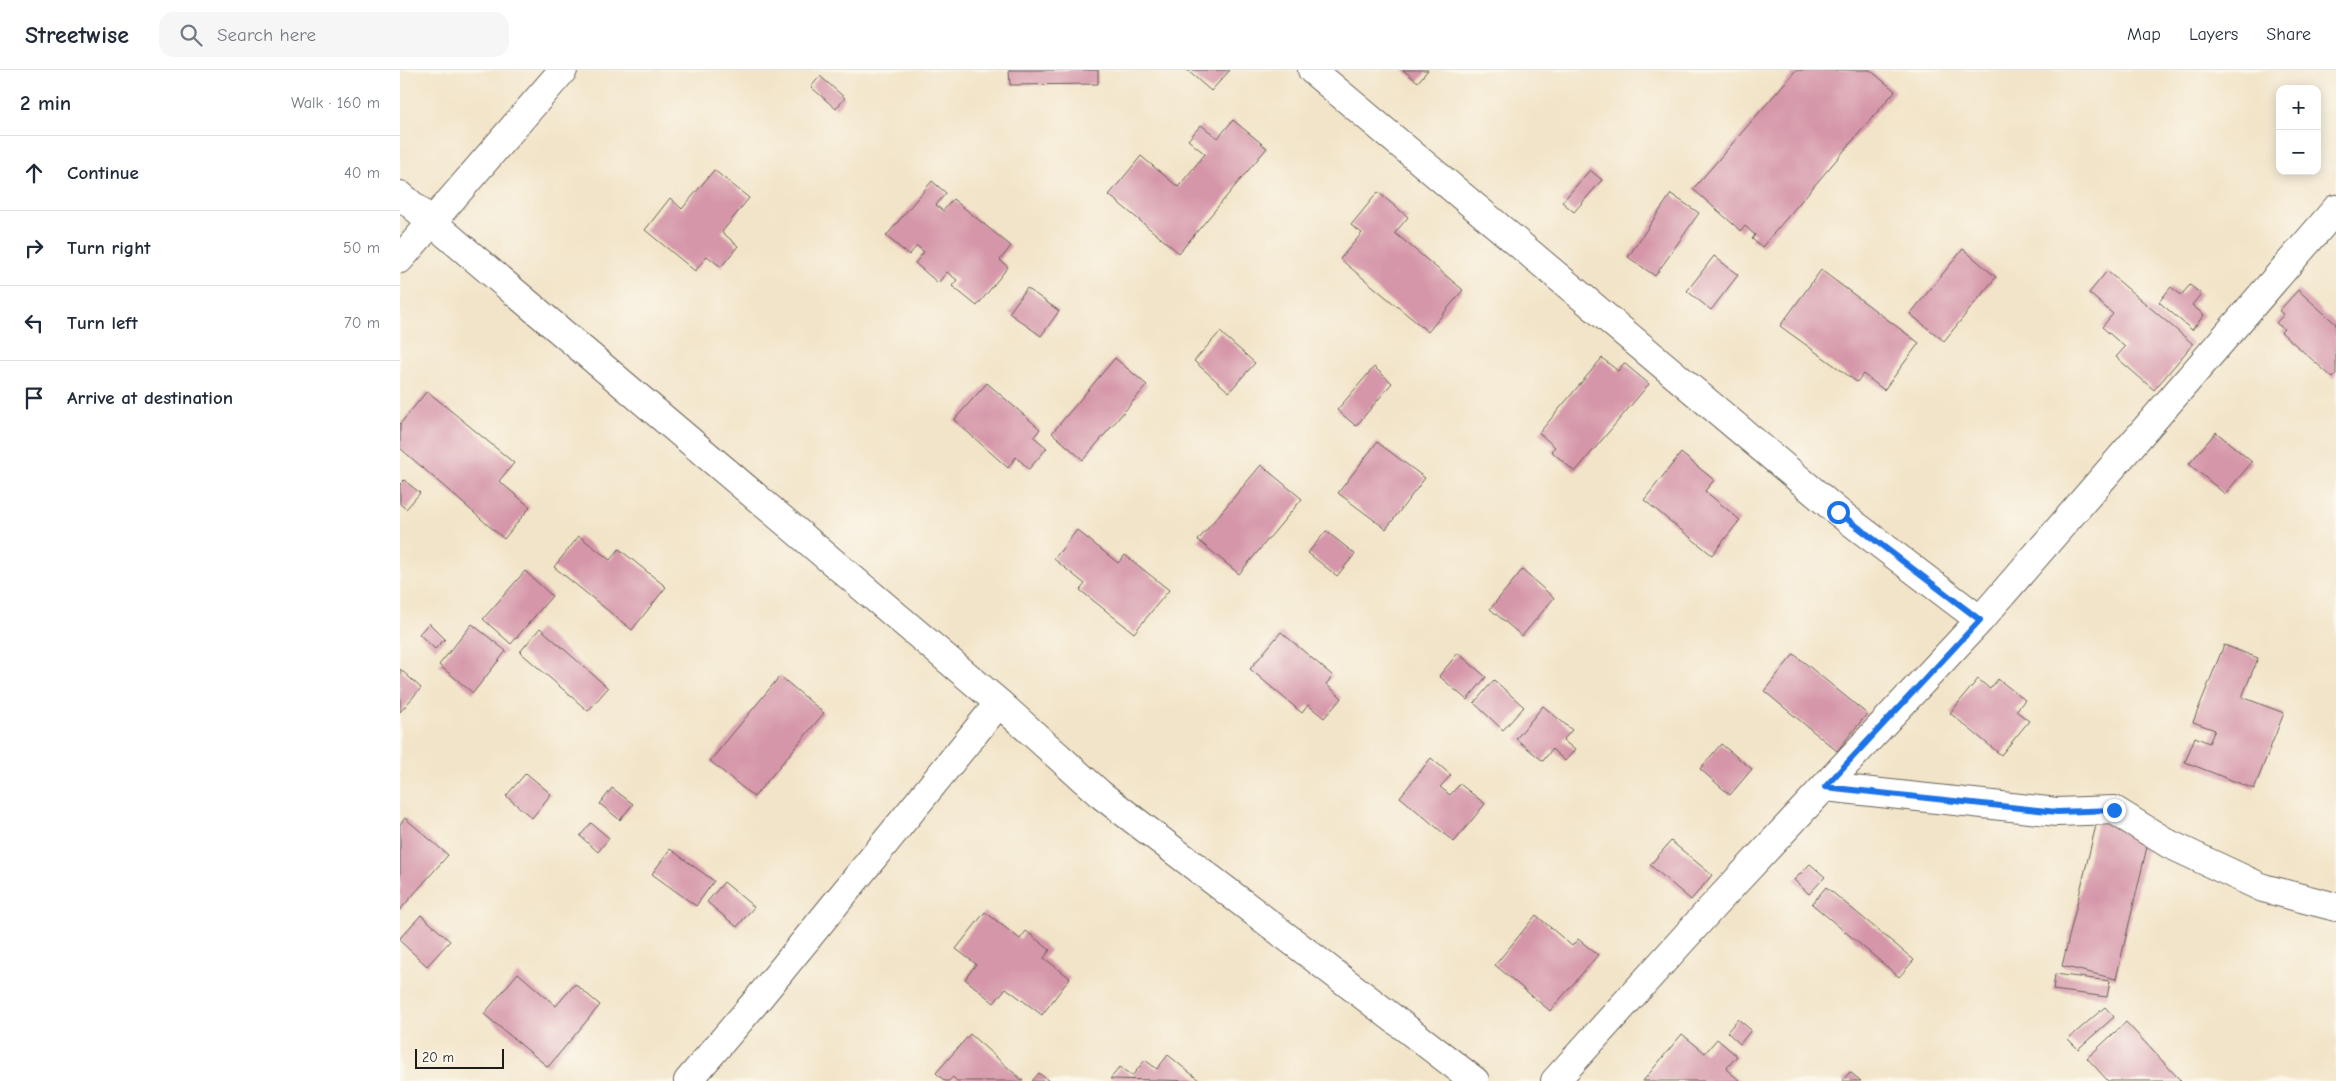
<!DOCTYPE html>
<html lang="en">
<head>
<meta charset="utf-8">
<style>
	:root { --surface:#fff; --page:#f6f6f7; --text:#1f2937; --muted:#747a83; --line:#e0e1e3 }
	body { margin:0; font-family:"Comic Neue",sans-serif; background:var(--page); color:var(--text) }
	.controls { position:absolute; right:15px; top:15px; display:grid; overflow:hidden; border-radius:10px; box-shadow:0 2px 12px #0003 }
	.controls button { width:45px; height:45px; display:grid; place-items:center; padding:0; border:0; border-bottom:1px solid var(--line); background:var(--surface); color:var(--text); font:25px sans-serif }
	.scale { position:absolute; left:15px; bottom:12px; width:89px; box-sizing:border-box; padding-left:5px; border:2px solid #1c1c1c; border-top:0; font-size:14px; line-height:18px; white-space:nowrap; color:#1c1c1c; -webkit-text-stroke:4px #fbf7ec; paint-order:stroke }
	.stop { position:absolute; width:15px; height:15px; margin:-11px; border:4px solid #1a73e8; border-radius:50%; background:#fff }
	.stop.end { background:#1a73e8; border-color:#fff; box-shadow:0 1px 5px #0008 }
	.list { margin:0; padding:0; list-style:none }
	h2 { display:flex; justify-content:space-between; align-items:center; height:65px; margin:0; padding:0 20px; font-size:21px }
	h2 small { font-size:16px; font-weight:400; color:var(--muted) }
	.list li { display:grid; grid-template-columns:32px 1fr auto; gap:15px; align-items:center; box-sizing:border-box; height:75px; padding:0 20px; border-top:1px solid var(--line) }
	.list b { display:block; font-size:19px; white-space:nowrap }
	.list em { font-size:16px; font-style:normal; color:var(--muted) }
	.icon { flex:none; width:28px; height:28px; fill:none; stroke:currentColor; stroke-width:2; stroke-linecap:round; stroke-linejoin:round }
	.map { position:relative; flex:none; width:1936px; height:1011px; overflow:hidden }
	header { display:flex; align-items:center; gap:30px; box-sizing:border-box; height:70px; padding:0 25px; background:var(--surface); border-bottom:1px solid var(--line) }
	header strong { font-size:24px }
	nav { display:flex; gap:28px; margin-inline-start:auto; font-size:18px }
	.search { width:350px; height:45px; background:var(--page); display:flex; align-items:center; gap:12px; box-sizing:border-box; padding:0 18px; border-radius:15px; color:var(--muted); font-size:19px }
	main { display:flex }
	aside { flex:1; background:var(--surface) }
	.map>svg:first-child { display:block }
	.building { fill:#d596a9 }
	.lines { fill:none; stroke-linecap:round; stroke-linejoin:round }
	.minor-casing { stroke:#676258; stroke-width:30 }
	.minor { stroke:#fff; stroke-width:28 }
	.route { stroke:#1a73e8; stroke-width:6 }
</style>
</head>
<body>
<header>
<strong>Streetwise</strong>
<div class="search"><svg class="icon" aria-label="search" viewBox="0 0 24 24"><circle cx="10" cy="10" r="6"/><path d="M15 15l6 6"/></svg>Search here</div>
<nav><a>Map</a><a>Layers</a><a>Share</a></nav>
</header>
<main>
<aside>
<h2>2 min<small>Walk · 160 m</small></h2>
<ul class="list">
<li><svg class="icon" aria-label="ahead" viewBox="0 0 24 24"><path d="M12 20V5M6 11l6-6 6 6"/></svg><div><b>Continue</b></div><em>40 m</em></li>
<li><svg class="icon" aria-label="right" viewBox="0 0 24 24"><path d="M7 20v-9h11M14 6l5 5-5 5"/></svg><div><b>Turn right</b></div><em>50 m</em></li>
<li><svg class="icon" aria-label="left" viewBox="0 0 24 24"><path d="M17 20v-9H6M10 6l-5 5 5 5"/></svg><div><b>Turn left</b></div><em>70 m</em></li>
<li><svg class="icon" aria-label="arrive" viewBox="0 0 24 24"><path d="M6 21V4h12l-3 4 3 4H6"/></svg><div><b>Arrive at destination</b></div></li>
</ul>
</aside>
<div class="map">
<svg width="1936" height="1011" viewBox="0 0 1936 1011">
	<rect width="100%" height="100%" fill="#fbf7ec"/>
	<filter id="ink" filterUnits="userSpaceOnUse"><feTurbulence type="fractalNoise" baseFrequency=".02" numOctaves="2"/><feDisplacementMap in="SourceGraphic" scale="10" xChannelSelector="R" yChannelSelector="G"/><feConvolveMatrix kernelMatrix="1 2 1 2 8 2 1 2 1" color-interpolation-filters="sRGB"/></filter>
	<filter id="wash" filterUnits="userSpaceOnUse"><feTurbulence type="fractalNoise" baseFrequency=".0096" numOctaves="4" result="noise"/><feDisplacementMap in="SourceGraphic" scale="20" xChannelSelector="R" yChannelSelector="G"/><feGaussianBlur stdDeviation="1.12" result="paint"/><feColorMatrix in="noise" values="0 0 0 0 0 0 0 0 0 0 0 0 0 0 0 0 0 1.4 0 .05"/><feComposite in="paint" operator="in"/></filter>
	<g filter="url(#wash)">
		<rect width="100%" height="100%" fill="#f2e4c8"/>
		<g id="blocks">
			<!-- building -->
			<path class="building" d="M 609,0 L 698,0 L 698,14 L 610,15 Z
				M 787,0 L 830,0 L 811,21 Z
				M 1003,0 L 1028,0 L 1018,12 Z
				M 1396,0 L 1470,0 L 1495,21 L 1362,177 L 1352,169 L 1355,165 L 1345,156 L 1341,161 L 1293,119 Z
				M 420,6 L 445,28 L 436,39 L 411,17 Z
				M 833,50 L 867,78 L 779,183 L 709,125 L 741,86 L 778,117 L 805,84 L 788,70 L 801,55 L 818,68 Z
				M 314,100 L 349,128 L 322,162 L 338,176 L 321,197 L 307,186 L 295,201 L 245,160 L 270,128 L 282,139 Z
				M 1190,100 L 1202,110 L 1174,142 L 1162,132 Z
				M 532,111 L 546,123 L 536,135 L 543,141 L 553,129 L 611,176 L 600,190 L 608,197 L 577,236 L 552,216 L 557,210 L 547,202 L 538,213 L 515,193 L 524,182 L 517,176 L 509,185 L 486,166 Z
				M 978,122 L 1008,147 L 995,163 L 1063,220 L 1028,262 L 940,189 L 962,163 L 951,155 Z
				M 1271,124 L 1299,143 L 1255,206 L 1228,187 Z
				M 1563,179 L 1596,207 L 1544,271 L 1510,244 Z
				M 1314,186 L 1338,205 L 1311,240 L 1287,221 Z
				M 1421,200 L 1519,273 L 1484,320 L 1463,304 L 1457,312 L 1380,256 Z
				M 1707,201 L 1793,274 L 1754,320 L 1716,287 L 1725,277 L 1702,257 L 1713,244 L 1689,223 Z
				M 1790,215 L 1801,224 L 1792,235 L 1804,245 L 1792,260 L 1759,232 L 1771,217 L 1781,225 Z
				M 627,218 L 659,241 L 641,266 L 609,243 Z
				M 1898,220 L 1936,254 L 1936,305 L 1933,308 L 1881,262 L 1884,259 L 1876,253 L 1884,244 L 1879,241 Z
				M 820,262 L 855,293 L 829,322 L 794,291 Z
				M 715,288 L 747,315 L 683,390 L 652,363 Z
				M 1202,288 L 1218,301 L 1224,293 L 1249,314 L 1175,402 L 1151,381 L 1155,377 L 1139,363 Z
				M 974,297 L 992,313 L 956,356 L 937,340 Z
				M 587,313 L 640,359 L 634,367 L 647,378 L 629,399 L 616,387 L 608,398 L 554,350 Z
				M 27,321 L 114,393 L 99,411 L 130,437 L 104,469 L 0,378 L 0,354 Z
				M 1816,362 L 1852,392 L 1825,424 L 1789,394 Z
				M 977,372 L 1025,408 L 986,459 L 938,423 Z
				M 1281,383 L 1314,410 L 1305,421 L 1340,450 L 1312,485 L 1244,430 Z
				M 861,395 L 902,429 L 839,504 L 798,470 Z
				M 4,410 L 20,423 L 6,439 L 0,434 L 0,414 Z
				M 677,460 L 718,493 L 725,485 L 769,520 L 734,563 L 680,520 L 685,514 L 654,489 Z
				M 926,461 L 955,484 L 937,506 L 908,483 Z
				M 179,466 L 210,490 L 219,479 L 266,517 L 232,560 L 154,497 Z
				M 1122,500 L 1154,528 L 1122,566 L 1090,539 Z
				M 125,501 L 152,526 L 111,574 L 83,549 Z
				M 29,553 L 45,569 L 35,579 L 19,564 Z
				M 72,554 L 106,581 L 73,623 L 39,595 Z
				M 140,558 L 208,618 L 188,641 L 120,582 Z
				M 881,562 L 933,606 L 926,614 L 942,628 L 924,648 L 908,635 L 902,643 L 850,599 Z
				M 1824,575 L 1858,588 L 1842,627 L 1884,643 L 1854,719 L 1785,692 L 1795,667 L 1809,673 L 1815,660 L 1793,652 Z
				M 1058,583 L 1086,607 L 1067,630 L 1039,606 Z
				M 1394,584 L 1467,644 L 1437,681 L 1364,621 Z
				M 0,599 L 21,618 L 0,642 Z
				M 380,606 L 424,643 L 354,727 L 310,691 Z
				M 1578,609 L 1590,619 L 1598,609 L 1625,630 L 1616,641 L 1629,651 L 1601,685 L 1550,643 Z
				M 1094,610 L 1124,637 L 1103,660 L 1074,633 Z
				M 1143,636 L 1172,660 L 1163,670 L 1175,680 L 1165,691 L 1152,679 L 1143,691 L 1116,669 Z
				M 1321,674 L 1352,699 L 1330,725 L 1300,699 Z
				M 1031,688 L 1051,705 L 1040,717 L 1050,725 L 1060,714 L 1085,734 L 1054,772 L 1000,727 Z
				M 126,703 L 151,724 L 132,748 L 106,726 Z
				M 212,718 L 233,734 L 220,750 L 200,734 Z
				M 5,748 L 48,785 L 0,840 L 0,754 Z
				M 1697,751 L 1750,764 L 1716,909 L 1662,896 Z
				M 191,753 L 209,768 L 198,782 L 180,766 Z
				M 1271,771 L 1312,805 L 1291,830 L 1250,795 Z
				M 270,779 L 314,811 L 296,836 L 252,804 Z
				M 1410,794 L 1425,807 L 1409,824 L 1394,810 Z
				M 324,812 L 354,837 L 337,857 L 307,832 Z
				M 1426,817 L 1514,890 L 1499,907 L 1412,834 Z
				M 585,842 L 620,869 L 626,861 L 650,880 L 644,888 L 670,908 L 642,945 L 606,918 L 594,933 L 565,909 L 576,894 L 556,879 Z
				M 21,845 L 50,871 L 27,896 L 0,871 L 0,868 Z
				M 1136,845 L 1172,876 L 1178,869 L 1198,885 L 1150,941 L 1095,895 Z
				M 118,903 L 156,936 L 175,914 L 200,935 L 148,997 L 84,944 Z
				M 1655,904 L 1710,911 L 1707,927 L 1653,920 Z
				M 1705,937 L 1714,947 L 1678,979 L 1668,969 Z
				M 1338,949 L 1351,960 L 1340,974 L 1327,962 Z
				M 1726,952 L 1781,1011 L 1708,1011 L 1687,988 Z
				M 570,964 L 623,1011 L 557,1011 L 553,1007 L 549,1011 L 545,1011 L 536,1003 Z
				M 1282,964 L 1305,983 L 1317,969 L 1337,986 L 1326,999 L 1340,1011 L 1243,1011 Z
				M 768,985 L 800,1011 L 710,1009 L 720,997 L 732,1006 L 745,990 L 757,999 Z
				M 1450,1002 L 1461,1011 L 1442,1011 Z
				M 639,1003 L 649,1011 L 632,1011 Z"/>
		</g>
	</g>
	<g filter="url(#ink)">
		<use href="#blocks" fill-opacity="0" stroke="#676258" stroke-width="1"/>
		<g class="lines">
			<!-- minor casing -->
			<g class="minor-casing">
				<path id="minor" d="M 912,0 L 1438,442 L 1580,550
					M 0,125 L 599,633 L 700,724 L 1075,1011
					M 0,189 L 163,0
					M 1425,717 L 1657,742 L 1714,740 L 1769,774 L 1863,818 L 1936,837
					M 288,1011 L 353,935 L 599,633
					M 1155,1011 L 1315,834 L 1580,550 L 1936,139"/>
			</g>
			<!-- minor -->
			<use href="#minor" class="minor"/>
		</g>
	</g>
	<g class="lines" filter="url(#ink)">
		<!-- route -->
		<path class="route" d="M 1438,442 L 1580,550 L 1425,717 L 1657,742 L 1714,740"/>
	</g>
</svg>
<div class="controls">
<button>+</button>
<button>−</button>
</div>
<div class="scale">20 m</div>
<div class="stop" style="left:1438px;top:442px"></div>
<div class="stop end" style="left:1714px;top:740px"></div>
</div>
</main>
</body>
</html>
